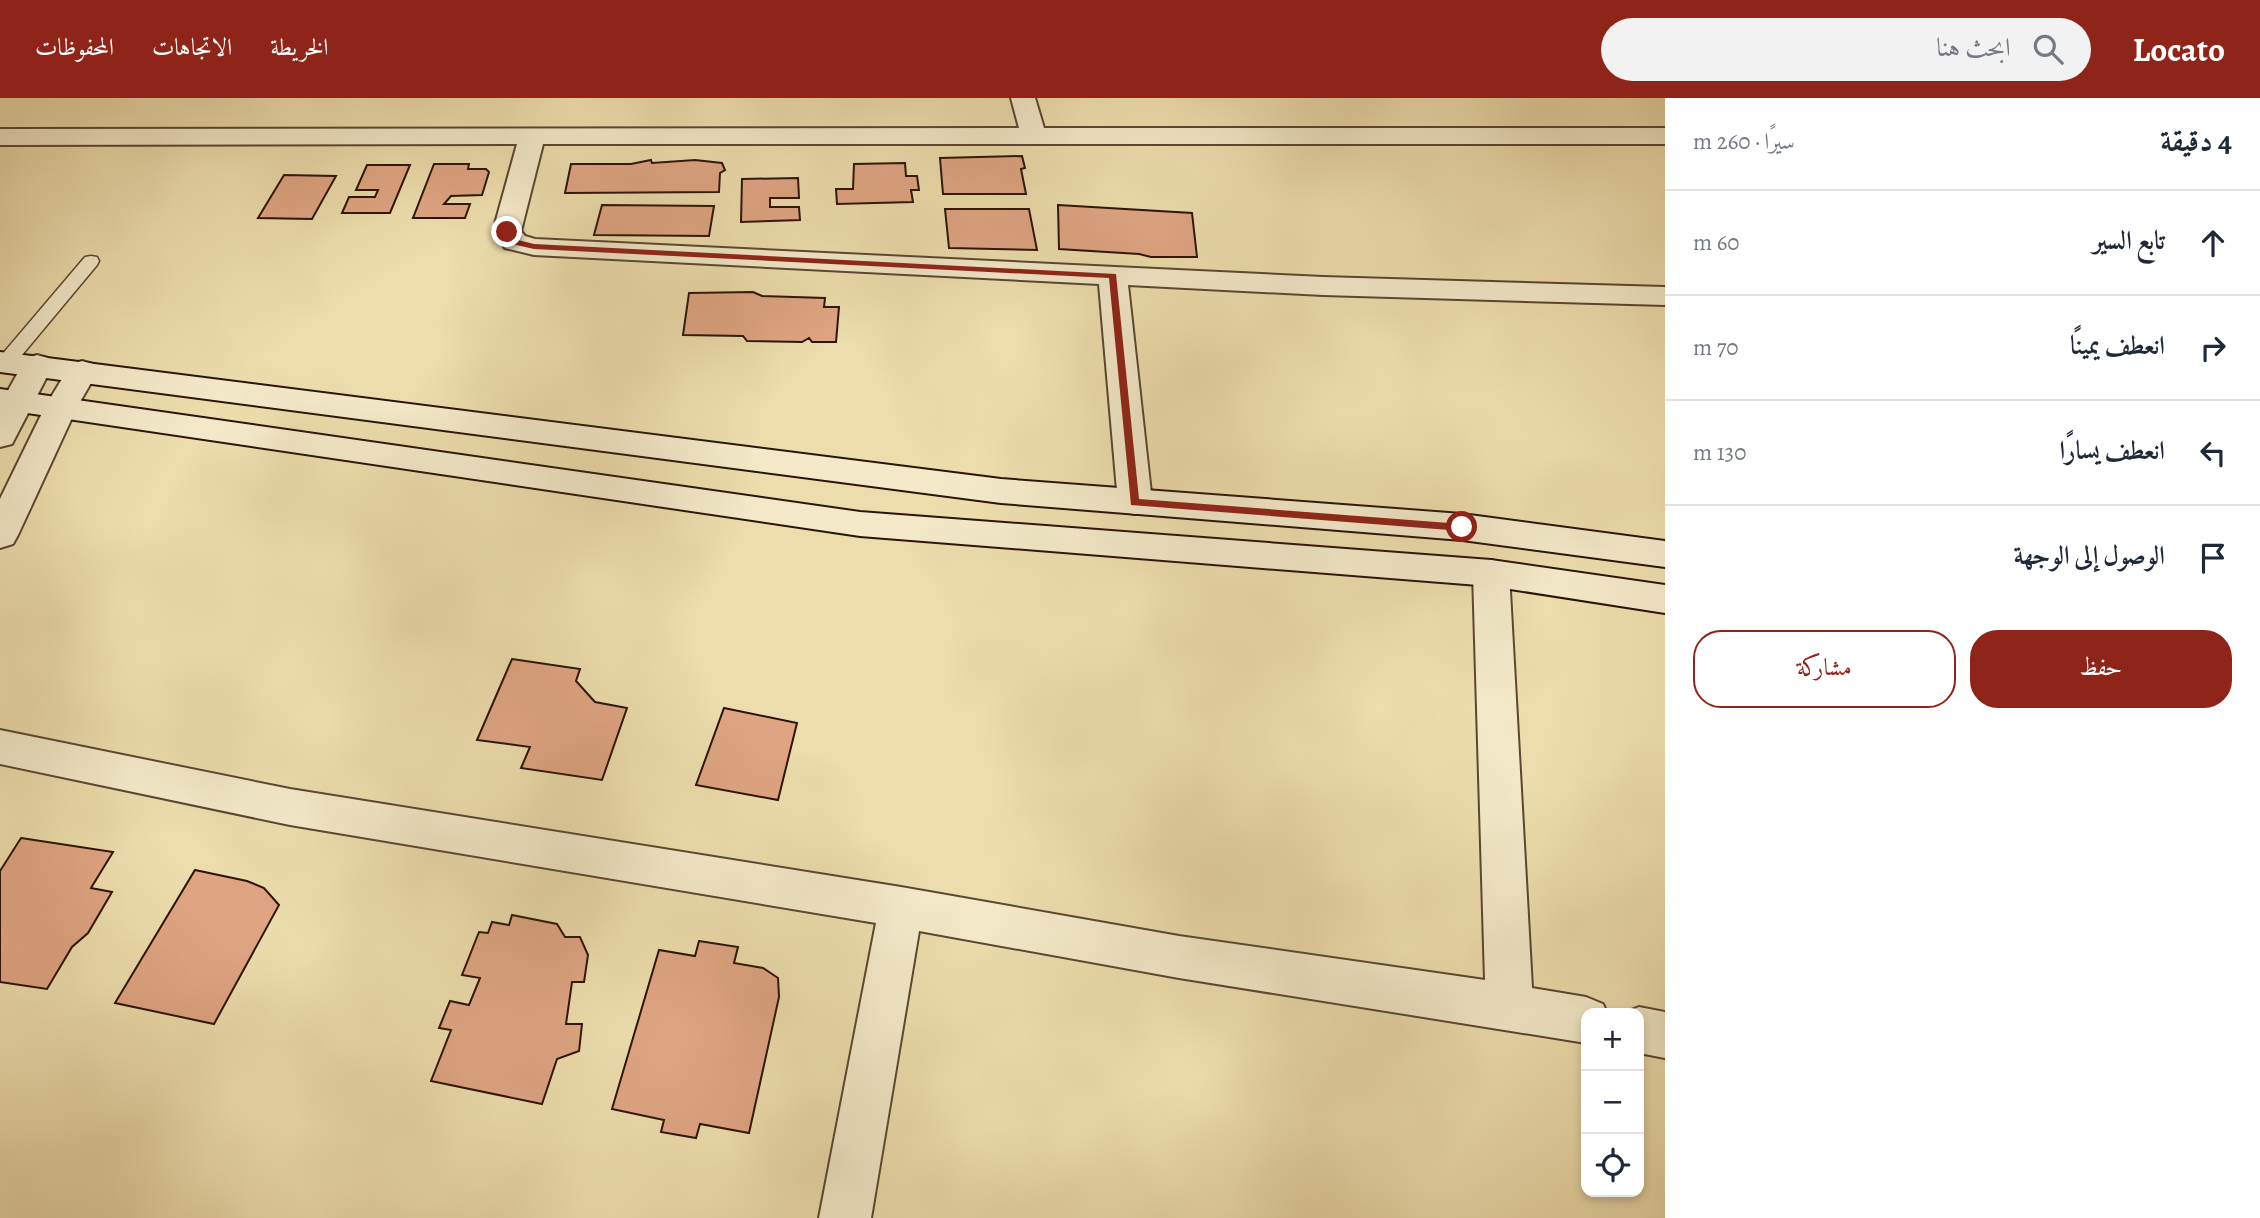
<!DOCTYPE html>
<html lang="ar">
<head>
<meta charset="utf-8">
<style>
	:root { --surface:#fff; --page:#f2f2f3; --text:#1f2937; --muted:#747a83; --line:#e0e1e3; --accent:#8f2418 }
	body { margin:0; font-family:Alegreya,Amiri,serif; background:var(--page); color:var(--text); direction:rtl }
	.controls { position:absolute; right:21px; bottom:21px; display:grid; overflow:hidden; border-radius:14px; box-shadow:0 4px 10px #0003 }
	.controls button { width:63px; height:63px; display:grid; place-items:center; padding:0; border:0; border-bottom:2px solid var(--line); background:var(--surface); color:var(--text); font:35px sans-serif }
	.stop { position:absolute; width:21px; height:21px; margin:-16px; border:5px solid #8f2418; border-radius:50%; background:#fff }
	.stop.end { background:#8f2418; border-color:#fff; box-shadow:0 2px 7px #0008 }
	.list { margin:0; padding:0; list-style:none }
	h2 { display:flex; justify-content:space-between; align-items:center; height:91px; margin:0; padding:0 28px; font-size:30px }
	h2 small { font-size:23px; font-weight:400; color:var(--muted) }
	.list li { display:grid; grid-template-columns:46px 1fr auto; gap:21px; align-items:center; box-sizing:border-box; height:105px; padding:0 28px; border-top:2px solid var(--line) }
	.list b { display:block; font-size:26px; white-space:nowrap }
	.list em { font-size:23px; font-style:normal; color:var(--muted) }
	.actions { display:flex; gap:14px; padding:21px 28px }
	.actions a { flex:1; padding:16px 0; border:2px solid var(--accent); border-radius:28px; text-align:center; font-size:24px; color:var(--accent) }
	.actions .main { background:var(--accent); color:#fff }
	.icon { flex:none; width:38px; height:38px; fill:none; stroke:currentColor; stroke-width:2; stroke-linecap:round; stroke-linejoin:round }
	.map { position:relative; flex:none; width:1665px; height:1120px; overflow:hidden; direction:ltr }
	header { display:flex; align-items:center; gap:42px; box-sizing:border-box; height:98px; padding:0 35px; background:var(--accent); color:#fff }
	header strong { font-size:33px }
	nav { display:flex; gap:38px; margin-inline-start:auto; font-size:24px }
	.search { width:490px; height:63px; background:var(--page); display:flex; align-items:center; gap:18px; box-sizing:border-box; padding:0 24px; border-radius:38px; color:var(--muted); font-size:26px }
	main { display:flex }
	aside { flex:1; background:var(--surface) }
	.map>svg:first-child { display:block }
	.building { fill:#dfa582; stroke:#2c130a; stroke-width:2 }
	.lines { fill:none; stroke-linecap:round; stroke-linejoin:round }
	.lane-casing { stroke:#5c4632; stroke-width:3 }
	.street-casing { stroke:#5c4632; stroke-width:4 }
	.secondary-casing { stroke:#2c130a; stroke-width:4 }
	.lane { fill:#f3e9c9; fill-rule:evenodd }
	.street { fill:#f3e9c9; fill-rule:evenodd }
	.secondary { fill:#f3e9c9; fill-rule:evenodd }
	.route { fill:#8f2418 }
</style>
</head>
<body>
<header>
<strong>Locato</strong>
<div class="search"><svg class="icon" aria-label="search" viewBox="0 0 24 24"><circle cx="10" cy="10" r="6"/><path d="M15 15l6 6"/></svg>ابحث هنا</div>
<nav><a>الخريطة</a><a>الاتجاهات</a><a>المحفوظات</a></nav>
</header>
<main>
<aside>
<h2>4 دقيقة<small>سيرًا · 260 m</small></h2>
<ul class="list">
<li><svg class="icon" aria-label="ahead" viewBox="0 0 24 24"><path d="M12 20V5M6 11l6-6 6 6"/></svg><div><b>تابع السير</b></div><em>60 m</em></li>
<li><svg class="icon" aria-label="right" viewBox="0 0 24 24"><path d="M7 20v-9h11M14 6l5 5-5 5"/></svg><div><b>انعطف يمينًا</b></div><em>70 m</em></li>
<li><svg class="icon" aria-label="left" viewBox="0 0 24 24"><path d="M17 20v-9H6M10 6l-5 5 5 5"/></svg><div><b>انعطف يسارًا</b></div><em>130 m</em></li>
<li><svg class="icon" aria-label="arrive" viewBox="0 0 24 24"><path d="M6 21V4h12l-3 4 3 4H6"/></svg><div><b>الوصول إلى الوجهة</b></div></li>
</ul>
<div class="actions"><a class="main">حفظ</a><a>مشاركة</a></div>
</aside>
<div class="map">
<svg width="1665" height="1120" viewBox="0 0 1665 1120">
	<rect width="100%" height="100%" fill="#edddac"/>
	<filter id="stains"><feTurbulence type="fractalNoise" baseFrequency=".00286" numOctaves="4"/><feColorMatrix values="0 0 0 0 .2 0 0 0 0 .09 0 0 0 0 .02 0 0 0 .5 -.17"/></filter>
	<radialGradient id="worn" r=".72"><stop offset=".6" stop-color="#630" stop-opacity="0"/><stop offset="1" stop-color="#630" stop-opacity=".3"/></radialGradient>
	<!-- building -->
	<path class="building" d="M 1022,58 L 1025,70 L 1021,71 L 1026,96 L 943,96 L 940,60 Z
		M 651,62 L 652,65 L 695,62 L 722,65 L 725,72 L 720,75 L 719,94 L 565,95 L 571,66 L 631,66 Z
		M 905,65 L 906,78 L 917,78 L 919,92 L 911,92 L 913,104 L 837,106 L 836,91 L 853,91 L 854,66 Z
		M 434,66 L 469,66 L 468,71 L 486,71 L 489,74 L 482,97 L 451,98 L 444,106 L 470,106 L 465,120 L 413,120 Z
		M 367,67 L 410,67 L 390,115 L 342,115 L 349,99 L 375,99 L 378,92 L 356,92 Z
		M 284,77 L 336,78 L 312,121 L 258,120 Z
		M 798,80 L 799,100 L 770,100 L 770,109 L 799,109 L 800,122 L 741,124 L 742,81 Z
		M 602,107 L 714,108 L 709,138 L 594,137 Z
		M 1058,107 L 1192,115 L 1197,159 L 1151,159 L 1139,156 L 1059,151 Z
		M 945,111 L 1029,111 L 1037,152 L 949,150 Z
		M 753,194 L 762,198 L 825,200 L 824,209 L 839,209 L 836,244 L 812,244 L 809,240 L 802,244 L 747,243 L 743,238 L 683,237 L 689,195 Z
		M 512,561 L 580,571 L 576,583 L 595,604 L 627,610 L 602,682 L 521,670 L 530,649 L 477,642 Z
		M 724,610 L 797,625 L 778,702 L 696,687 Z
		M 21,740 L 113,754 L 91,790 L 112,794 L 88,835 L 72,849 L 47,891 L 0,884 L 0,773 Z
		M 195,772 L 247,783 L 264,790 L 279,807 L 214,926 L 115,905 Z
		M 512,817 L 557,826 L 565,839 L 580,839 L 588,857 L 584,884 L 572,884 L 566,926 L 582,926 L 579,953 L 557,961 L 542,1006 L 431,983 L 451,932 L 439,930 L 450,903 L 469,907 L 480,880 L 462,877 L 479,834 L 488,835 L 492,824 L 509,827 Z
		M 699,843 L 738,849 L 734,865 L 763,870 L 778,880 L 779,899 L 749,1035 L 700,1026 L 696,1040 L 661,1034 L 664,1022 L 612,1011 L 659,852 L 695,858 Z"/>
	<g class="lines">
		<!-- lane casing -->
		<g class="lane-casing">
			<path id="lane" d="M 91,158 L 97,159 L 99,163 L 97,167 L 12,269 L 0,269 L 0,259 L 85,159 Z"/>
		</g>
		<!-- street casing -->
		<g class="street-casing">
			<path id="street" d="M 1011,0 L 1035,0 L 1044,30 L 1665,30 L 1665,46 L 543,46 L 521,133 L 525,138 L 535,141 L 1323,179 L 1665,189 L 1665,207 L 1323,197 L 1128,187 L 1152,404 L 1147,413 L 1135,416 L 1123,413 L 1118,404 L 1099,186 L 534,157 L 505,150 L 493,133 L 517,46 L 0,47 L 0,31 L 1019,30 Z
				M 37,257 L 48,260 L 53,267 L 12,346 L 0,349 L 0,307 L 26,260 Z
				M 82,263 L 93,266 L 98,273 L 77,309 L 18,437 L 13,446 L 0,450 L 0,401 L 45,309 L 71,266 Z
				M 1491,462 L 1504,466 L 1509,475 L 1532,890 L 1586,899 L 1603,906 L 1607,915 L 1586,915 L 1586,945 L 1179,880 L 919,833 L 871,1120 L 819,1120 L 876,825 L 290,727 L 0,666 L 0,632 L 290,691 L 901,789 L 1179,838 L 1485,882 L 1473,475 L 1478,466 Z
				M 1639,909 L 1665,914 L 1665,960 L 1639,955 L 1639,915 L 1623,915 Z"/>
		</g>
		<!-- secondary casing -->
		<g class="secondary-casing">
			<path id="secondary" d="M 0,254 L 1001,381 L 1462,416 L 1665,443 L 1665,469 L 1462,442 L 1001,405 L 0,274 Z
				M 0,291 L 860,414 L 1491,462 L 1665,487 L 1665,515 L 1491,488 L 860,438 L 0,311 Z"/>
		</g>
		<!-- lane -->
		<use href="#lane" class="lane"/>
		<!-- street -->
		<use href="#street" class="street"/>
		<!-- secondary -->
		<use href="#secondary" class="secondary"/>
	</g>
	<!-- route -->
	<path class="route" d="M 507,131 L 518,142 L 534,146 L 1116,176 L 1139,401 L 1462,426 L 1467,429 L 1462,433 L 1131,407 L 1109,180 L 534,151 L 512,146 L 503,134 Z"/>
	<rect width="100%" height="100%" filter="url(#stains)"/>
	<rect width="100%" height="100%" fill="url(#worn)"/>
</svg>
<div class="controls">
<button>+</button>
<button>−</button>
<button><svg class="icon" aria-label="locate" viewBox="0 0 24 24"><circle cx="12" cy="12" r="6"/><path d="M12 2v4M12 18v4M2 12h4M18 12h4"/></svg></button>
</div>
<div class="stop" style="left:1462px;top:429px"></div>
<div class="stop end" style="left:507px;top:134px"></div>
</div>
</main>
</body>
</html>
